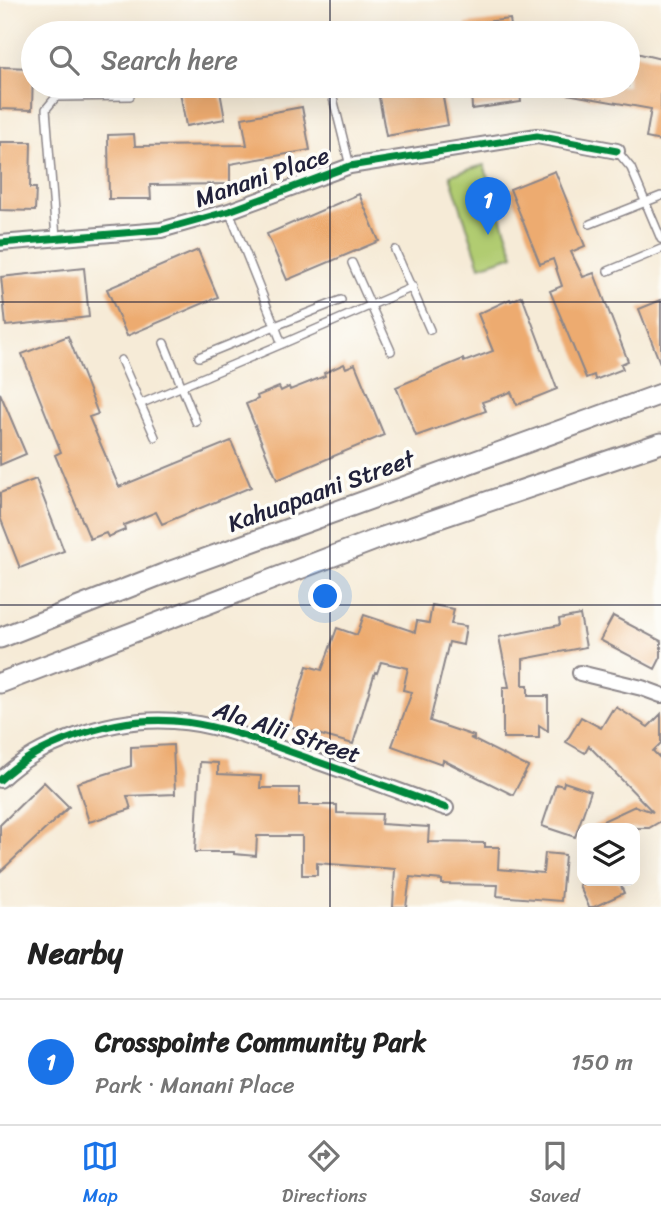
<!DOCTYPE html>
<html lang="en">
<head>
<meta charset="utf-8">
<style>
	:root { --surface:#fff; --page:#f2f2f2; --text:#222; --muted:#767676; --line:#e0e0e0; --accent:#1a73e8 }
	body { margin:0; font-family:Sriracha,sans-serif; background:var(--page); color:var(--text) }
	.controls { position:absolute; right:21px; bottom:21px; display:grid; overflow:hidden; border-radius:14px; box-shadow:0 7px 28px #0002 }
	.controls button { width:63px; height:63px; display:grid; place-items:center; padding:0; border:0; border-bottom:2px solid var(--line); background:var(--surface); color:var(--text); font:35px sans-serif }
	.you { position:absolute; left:326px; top:597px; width:24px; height:24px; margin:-18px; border:5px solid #fff; border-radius:50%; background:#1a73e8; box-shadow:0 0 0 10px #1a73e833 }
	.badge { display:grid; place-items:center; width:46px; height:46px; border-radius:50%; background:var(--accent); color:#fff; font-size:23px; font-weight:700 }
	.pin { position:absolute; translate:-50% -58px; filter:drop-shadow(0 2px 4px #0008) }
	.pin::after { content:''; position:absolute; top:37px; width:24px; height:21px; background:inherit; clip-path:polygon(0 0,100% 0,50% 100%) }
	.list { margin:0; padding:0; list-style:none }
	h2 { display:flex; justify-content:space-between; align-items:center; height:91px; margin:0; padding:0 28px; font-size:30px }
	h2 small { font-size:23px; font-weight:400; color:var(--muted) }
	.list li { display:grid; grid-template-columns:46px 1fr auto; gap:21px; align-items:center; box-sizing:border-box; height:126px; padding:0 28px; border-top:2px solid var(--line) }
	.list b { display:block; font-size:26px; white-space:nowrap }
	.list p { margin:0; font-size:23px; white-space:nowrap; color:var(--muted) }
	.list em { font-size:23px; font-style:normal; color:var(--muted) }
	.icon { flex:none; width:38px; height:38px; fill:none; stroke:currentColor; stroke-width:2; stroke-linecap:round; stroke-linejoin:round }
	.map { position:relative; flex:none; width:661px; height:907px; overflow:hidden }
	.search { position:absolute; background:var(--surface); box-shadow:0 7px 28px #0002; left:21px; right:21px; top:21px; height:77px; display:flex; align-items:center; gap:18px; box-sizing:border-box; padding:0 24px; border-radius:38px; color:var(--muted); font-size:26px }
	.sheet { height:217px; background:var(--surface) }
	nav { display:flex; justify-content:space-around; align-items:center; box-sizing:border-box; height:98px; border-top:2px solid var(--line); background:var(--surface); font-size:19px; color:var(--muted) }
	nav a { display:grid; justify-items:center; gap:4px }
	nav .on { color:var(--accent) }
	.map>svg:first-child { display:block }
	.green { fill:#b1cc71; stroke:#6a7756; stroke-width:2 }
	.building { fill:#edab6f }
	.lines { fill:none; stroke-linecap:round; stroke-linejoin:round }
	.lane-casing { stroke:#8c8689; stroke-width:10 }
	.street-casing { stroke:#8c8689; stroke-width:18 }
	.secondary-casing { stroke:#8c8689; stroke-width:23 }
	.lane { stroke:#fff; stroke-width:7 }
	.street { stroke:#fff; stroke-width:14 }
	.secondary { stroke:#fff; stroke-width:19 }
	.cycleway-casing { stroke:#fdfcf7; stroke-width:11 }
	.cycleway { stroke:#00873e; stroke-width:7 }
	.grid { fill:none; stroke:#22223b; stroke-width:2; stroke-opacity:0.55 }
	.labels { text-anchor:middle; stroke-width:7; stroke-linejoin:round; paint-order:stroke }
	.street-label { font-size:24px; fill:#22223b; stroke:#fdfcf7 }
</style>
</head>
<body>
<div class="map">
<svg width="661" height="907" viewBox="0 0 661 907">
	<rect width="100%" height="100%" fill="#fdfcf7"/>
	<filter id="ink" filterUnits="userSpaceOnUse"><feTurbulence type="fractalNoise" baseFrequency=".0143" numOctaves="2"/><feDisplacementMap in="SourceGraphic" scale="14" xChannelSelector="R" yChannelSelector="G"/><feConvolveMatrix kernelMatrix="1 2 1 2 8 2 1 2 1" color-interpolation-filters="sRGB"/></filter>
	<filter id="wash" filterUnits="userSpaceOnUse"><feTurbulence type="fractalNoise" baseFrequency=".00686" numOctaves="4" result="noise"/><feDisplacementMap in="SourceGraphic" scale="28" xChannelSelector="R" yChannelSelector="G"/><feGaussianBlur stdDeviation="1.57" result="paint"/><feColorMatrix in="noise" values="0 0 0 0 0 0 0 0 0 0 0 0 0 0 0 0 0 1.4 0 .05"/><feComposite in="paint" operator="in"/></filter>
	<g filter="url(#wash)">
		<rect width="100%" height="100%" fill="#f6ebd7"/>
		<!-- green -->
		<path class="green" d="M 484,165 L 514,255 L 480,266 L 450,175 Z"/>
		<g id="blocks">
			<!-- building -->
			<path class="building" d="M 510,19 L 512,33 L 466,33 L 466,24 Z
				M 628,51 L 661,59 L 661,141 L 646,138 L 651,109 L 561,93 L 562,86 L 628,86 Z
				M 0,67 L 33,68 L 32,110 L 0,109 Z
				M 179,86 L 219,86 L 225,119 L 186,126 Z
				M 412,86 L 441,86 L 448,125 L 386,136 L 378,92 Z
				M 471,86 L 519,86 L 521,102 L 472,109 Z
				M 302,107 L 310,150 L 230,164 L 230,184 L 150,185 L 151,199 L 109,199 L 108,135 L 134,134 L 135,146 L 247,145 L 242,118 Z
				M 0,142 L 31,142 L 30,188 L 36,188 L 35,211 L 0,210 Z
				M 555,171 L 585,246 L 571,252 L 583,277 L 594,273 L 628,361 L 621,364 L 623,369 L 595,380 L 594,375 L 586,378 L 550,291 L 562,286 L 553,259 L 540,264 L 510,189 Z
				M 359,194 L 379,241 L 287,280 L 267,234 Z
				M 198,250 L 218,297 L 127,336 L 107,289 Z
				M 84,268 L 89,317 L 6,326 L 1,277 Z
				M 522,296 L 557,389 L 517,405 L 511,392 L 482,402 L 486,411 L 416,436 L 396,387 L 463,359 L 464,362 L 493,351 L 478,314 L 510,299 L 511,301 Z
				M 661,300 L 661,363 L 660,363 L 639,309 Z
				M 68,336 L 98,414 L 89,417 L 119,487 L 231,441 L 251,487 L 162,524 L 156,512 L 124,525 L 125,530 L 108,537 L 106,533 L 90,539 L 55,455 L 61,452 L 22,354 Z
				M 344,364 L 346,368 L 355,364 L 384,435 L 277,480 L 246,404 L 258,399 L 257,396 L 279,387 L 281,391 L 289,387 L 290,390 L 325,376 L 324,373 Z
				M 0,393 L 26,454 L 0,465 Z
				M 36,479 L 64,551 L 20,568 L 0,517 L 0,493 Z
				M 432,605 L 454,609 L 451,624 L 466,626 L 463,645 L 449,642 L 430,721 L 474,736 L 474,738 L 470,738 L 528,767 L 513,795 L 443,760 L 442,764 L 392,746 L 412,692 L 403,690 L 408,668 L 381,662 L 377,673 L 375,672 L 353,744 L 289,726 L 307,666 L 322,670 L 337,628 L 357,635 L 364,615 L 415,632 L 417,621 L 429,623 Z
				M 580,615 L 586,647 L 523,659 L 523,685 L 528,685 L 528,696 L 548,696 L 548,731 L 539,725 L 539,738 L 503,738 L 503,687 L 509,687 L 499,637 L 560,625 L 559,619 Z
				M 613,616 L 661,641 L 661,657 L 655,669 L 600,640 Z
				M 616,707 L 648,727 L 661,714 L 661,743 L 653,751 L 661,759 L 661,821 L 649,828 L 588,828 L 635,806 L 653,812 L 589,746 L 585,753 L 566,742 L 581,717 L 601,728 L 612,710 L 613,711 Z
				M 173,745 L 175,794 L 127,796 L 131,809 L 89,822 L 77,783 L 131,766 L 131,747 Z
				M 200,762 L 218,763 L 218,774 L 261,776 L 260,788 L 299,788 L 299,805 L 337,805 L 337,813 L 382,814 L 381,824 L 429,827 L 428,842 L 485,843 L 485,847 L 499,847 L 498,869 L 543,873 L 545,853 L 565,855 L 561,901 L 497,896 L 498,885 L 442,884 L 442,880 L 410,877 L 406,907 L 393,907 L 395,869 L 317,863 L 317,875 L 302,875 L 302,836 L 257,836 L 256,856 L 234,854 L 234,852 L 195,852 Z
				M 44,782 L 69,807 L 0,872 L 0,825 Z
				M 564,782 L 591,791 L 575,837 L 542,826 L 556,784 L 563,786 Z
				M 587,881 L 619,881 L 624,893 L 594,907 L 589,907 L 579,885 Z"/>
		</g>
	</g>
	<g filter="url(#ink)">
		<use href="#blocks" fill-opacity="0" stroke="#8c8689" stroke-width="2"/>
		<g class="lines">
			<!-- lane casing -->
			<g class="lane-casing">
				<path id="lane" d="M 330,86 L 350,166
					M 617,151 L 631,168 L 661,239
					M 590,224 L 661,196
					M 56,238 L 46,109 L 56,97 L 130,96
					M 395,250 L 430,330
					M 352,263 L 391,351
					M 608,271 L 661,249
					M 341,300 L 275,326 L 282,344 L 413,287
					M 164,343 L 196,422
					M 199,357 L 275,326 L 229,211
					M 121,360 L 155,437
					M 140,404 L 282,344"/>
			</g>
			<!-- street casing -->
			<g class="street-casing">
				<path id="street" d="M 0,243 L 161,230 L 229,211 L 350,166 L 537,136 L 617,151
					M 580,673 L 642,688 L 661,695
					M 0,780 C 22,759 45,747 73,737 C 165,702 224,728 310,759 C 356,775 401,792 446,808"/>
			</g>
			<!-- secondary casing -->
			<g class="secondary-casing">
				<path id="secondary" d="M 0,638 L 163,574 L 661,394
					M 0,683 L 383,537 L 661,443"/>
			</g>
			<!-- lane -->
			<use href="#lane" class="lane"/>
			<!-- street -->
			<use href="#street" class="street"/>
			<!-- secondary -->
			<use href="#secondary" class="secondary"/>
			<!-- cycleway casing -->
			<g class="cycleway-casing">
				<path id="cycleway" d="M 0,243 L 161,230 L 229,211 L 350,166 L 537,136 L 617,151
					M 0,780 C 22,759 45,747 73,737 C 165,702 224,728 310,759 C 356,775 401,792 446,808"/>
			</g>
			<!-- cycleway -->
			<use href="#cycleway" class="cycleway"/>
		</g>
	</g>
	<!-- grid -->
	<path class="grid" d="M 330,0 L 330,33M 330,86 L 330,907M 0,302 L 661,302M 0,605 L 661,605"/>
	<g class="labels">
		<!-- street labels -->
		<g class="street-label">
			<text transform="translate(262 177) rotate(-19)" y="8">Manani Place</text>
			<text transform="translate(321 491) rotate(-20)" y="8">Kahuapaani Street</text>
			<text transform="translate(287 732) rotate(18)" y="8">Ala Alii Street</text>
		</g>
	</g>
</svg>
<div class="controls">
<button><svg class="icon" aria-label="layers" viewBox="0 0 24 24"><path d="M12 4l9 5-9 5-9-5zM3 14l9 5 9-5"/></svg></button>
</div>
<div class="you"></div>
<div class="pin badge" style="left:488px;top:235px">1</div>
<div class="search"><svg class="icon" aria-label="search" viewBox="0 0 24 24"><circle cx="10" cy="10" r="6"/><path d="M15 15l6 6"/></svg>Search here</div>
</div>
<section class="sheet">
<h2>Nearby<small></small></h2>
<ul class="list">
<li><span class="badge">1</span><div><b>Crosspointe Community Park</b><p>Park · Manani Place</p></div><em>150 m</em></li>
</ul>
</section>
<nav>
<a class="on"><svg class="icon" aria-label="map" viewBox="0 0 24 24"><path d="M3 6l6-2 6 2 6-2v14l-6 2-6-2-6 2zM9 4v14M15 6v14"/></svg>Map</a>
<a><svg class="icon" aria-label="directions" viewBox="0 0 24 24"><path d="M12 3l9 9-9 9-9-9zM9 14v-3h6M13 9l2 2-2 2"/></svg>Directions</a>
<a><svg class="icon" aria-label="saved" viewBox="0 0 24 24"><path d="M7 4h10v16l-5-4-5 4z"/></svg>Saved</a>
</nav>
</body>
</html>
